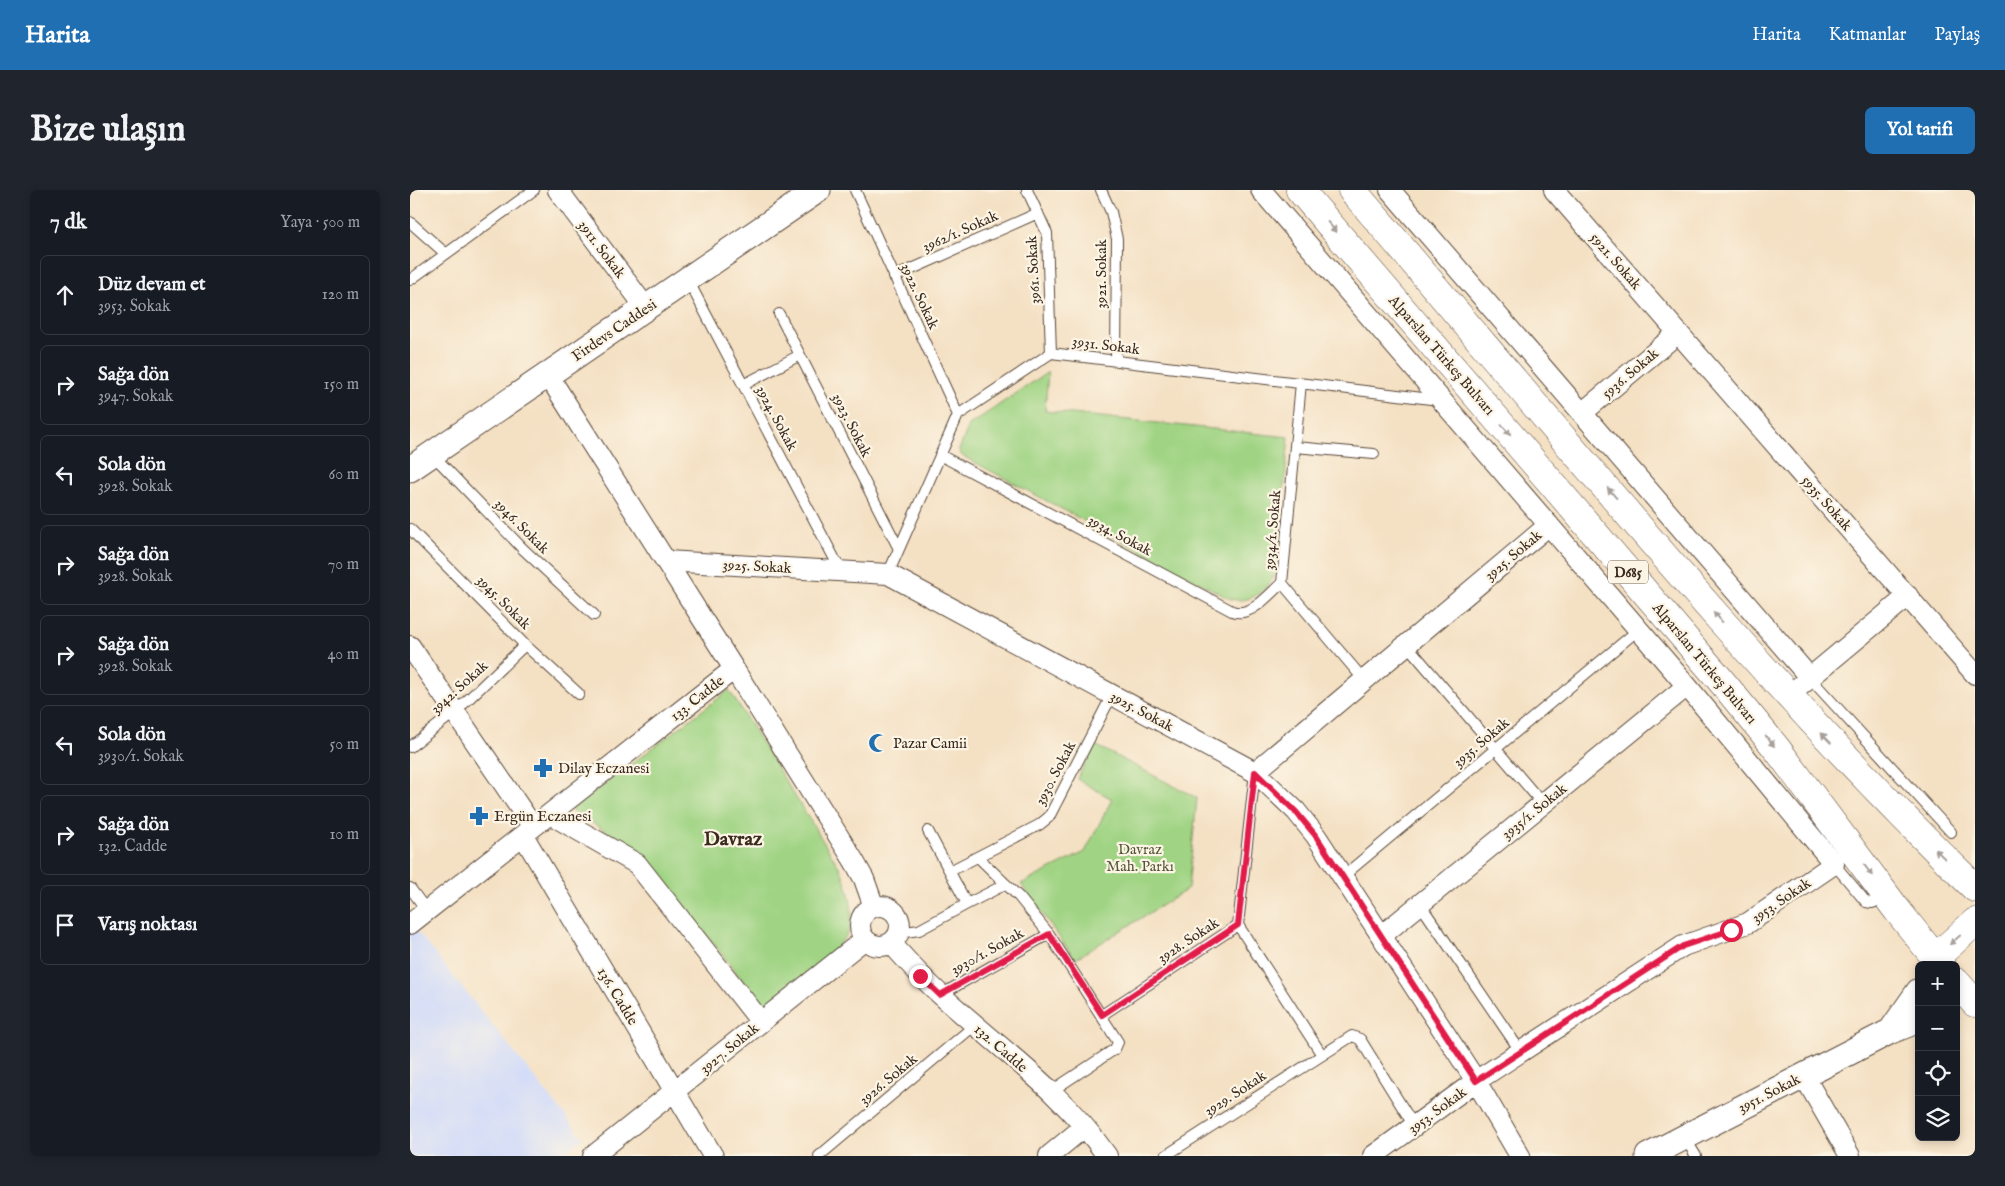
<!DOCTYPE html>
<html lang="tr">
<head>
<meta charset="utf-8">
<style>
	:root { --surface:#171b24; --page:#20242c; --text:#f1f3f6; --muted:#9ea1a6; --line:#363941; --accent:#1f6fb2 }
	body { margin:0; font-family:"IM FELL English",serif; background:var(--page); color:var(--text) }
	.controls { position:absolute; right:15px; bottom:15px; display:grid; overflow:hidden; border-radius:8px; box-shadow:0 2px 8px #0003 }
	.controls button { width:45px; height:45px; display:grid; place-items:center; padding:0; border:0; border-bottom:1px solid var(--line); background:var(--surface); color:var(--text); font:25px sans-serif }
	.stop { position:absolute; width:15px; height:15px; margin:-11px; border:4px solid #e11d48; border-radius:50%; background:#fff }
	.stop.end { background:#e11d48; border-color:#fff; box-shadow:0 1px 5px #0008 }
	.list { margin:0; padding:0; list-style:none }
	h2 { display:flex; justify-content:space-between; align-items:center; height:65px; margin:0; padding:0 20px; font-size:21px }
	h2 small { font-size:16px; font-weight:400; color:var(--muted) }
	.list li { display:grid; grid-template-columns:32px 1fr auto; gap:15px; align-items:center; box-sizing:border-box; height:80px; margin:0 10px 10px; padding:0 10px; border:1px solid var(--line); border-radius:8px }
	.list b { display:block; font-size:19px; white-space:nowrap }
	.list p { margin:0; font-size:16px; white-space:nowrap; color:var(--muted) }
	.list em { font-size:16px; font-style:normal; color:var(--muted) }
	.icon { flex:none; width:28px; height:28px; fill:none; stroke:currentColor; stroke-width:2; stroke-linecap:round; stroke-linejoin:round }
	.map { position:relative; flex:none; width:1565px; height:966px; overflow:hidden; border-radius:8px }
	header { display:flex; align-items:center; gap:30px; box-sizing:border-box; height:70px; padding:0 25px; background:var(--accent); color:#fff }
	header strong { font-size:24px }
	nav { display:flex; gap:28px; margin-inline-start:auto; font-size:18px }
	.intro { display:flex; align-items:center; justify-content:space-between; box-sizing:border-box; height:120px; padding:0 30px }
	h1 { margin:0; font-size:35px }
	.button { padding:12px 22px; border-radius:8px; background:var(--accent); color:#fff; font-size:18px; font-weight:700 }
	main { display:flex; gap:30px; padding:0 30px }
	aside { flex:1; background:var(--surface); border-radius:8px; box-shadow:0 2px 8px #0003 }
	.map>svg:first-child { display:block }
	.built { fill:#d0daf9 }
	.green { fill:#a0d484; stroke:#6e7f51 }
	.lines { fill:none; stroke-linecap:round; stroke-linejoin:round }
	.service-casing { stroke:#574537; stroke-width:12 }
	.minor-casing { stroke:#574537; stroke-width:22 }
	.tertiary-casing { stroke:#574537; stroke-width:27 }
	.trunk-casing { stroke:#574537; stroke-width:29 }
	.service { stroke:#fff; stroke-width:10 }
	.minor { stroke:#fff; stroke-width:20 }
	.tertiary { stroke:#fff; stroke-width:25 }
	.trunk { stroke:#fff; stroke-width:28 }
	.oneway { fill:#a79f9a }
	.route { stroke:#e11d48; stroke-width:6 }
	.labels { text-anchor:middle; stroke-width:4.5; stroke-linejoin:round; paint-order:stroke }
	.shield { fill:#fcf5e5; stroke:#75675a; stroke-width:1 }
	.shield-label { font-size:14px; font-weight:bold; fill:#3b2a1e }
	.street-label { font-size:15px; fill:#3b2a1e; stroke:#fcf5e5 }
	.poi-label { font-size:15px; fill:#3b2a1e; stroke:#fcf5e5; text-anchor:start }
	.park-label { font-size:15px; fill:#545438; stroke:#fcf5e5 }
	.district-label { font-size:20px; font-weight:bold; fill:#3b2a1e; stroke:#fcf5e5 }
</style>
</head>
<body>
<header>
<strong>Harita</strong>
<nav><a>Harita</a><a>Katmanlar</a><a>Paylaş</a></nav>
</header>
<div class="intro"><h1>Bize ulaşın</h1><a class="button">Yol tarifi</a></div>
<main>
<aside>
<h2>7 dk<small>Yaya · 500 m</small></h2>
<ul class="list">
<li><svg class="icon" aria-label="ahead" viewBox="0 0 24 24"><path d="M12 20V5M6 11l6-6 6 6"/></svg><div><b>Düz devam et</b><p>3953. Sokak</p></div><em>120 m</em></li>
<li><svg class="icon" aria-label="right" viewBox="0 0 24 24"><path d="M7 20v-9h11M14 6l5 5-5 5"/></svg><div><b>Sağa dön</b><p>3947. Sokak</p></div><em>150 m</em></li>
<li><svg class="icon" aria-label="left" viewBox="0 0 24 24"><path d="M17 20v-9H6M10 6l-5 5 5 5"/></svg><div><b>Sola dön</b><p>3928. Sokak</p></div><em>60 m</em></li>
<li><svg class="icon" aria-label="right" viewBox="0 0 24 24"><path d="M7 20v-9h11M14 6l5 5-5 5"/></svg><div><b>Sağa dön</b><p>3928. Sokak</p></div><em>70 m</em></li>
<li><svg class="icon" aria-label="right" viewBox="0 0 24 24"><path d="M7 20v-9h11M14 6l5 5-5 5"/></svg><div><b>Sağa dön</b><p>3928. Sokak</p></div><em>40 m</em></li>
<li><svg class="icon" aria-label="left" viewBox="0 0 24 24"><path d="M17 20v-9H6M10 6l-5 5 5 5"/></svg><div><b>Sola dön</b><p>3930/1. Sokak</p></div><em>50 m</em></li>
<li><svg class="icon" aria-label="right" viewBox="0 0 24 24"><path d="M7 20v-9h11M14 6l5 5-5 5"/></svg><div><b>Sağa dön</b><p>132. Cadde</p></div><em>10 m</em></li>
<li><svg class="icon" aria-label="arrive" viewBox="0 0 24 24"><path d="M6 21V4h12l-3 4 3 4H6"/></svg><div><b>Varış noktası</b></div></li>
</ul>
</aside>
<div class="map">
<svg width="1565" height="966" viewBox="0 0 1565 966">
	<rect width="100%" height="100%" fill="#fcf5e5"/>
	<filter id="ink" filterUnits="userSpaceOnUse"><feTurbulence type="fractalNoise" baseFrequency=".02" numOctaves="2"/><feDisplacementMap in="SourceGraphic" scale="10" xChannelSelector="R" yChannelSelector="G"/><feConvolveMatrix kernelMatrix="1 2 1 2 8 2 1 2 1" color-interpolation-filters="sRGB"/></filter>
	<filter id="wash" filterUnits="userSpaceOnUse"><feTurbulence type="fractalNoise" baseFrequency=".0096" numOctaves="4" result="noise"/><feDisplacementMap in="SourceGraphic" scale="20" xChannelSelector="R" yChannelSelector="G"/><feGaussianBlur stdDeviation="1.12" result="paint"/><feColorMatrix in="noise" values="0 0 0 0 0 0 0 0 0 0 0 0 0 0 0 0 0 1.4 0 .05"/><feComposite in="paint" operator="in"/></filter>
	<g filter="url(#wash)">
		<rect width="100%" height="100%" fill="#f4e0c3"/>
		<!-- built -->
		<path class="built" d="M 6,740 L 173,948 L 151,966 L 0,966 L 0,744 Z"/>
		<!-- green -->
		<path class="green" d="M 638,182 L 635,221 L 879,247 L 866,378 C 861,399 840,416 818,408 L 551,265 L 549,260 L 559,235 Z
			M 319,500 L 431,680 C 439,700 445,719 439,740 C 433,759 371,802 353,816 L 242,676 L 220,656 L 161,620 Z
			M 685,555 L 787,608 L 778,699 L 665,769 L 611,694 L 675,662 L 702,609 L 667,589 Z"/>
	</g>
	<g filter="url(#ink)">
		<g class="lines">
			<!-- service casing -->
			<g class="service-casing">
				<path id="service" d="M 445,0 L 548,225
					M 617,0 L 637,43 L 641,163
					M 691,0 L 701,22 L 707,49 L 706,171
					M 0,32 L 36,64
					M 484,87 L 628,23
					M 0,90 L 124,0
					M 278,90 L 431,381
					M 369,124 L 489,359
					M 891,193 L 872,393 L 954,490
					M 333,195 L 390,165
					M 885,257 L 964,264
					M 22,264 L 113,359 L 184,425
					M 530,265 L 822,421 C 841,428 858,405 872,393
					M 0,339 L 115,455 L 169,504
					M 478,384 L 548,225 L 641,163 L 1029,210
					M 997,455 L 1132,613
					M 1400,488 L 1541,642
					M 0,557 L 45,522 L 115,455
					M 568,667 L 609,707 L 639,744 L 708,852 L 705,859 L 640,902
					M 1424,674 L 1456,712 L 1462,713 L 1477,708
					M 540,681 L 629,635 L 639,627 L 702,505
					M 932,687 L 1228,440
					M 0,698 L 17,721
					M 557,714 L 596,694
					M 1010,714 L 1111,862
					M 828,735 L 912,865
					M 489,743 L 509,740 L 557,714 L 518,641
					M 530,805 L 639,744
					M 692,825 L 828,735 L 845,582
					M 1275,948 L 1286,966
					M 409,966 L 565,835
					M 755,966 L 942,846 L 950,849 L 1004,936"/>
			</g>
			<!-- minor casing -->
			<g class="minor-casing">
				<path id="minor" d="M 148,0 L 236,118
					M 851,0 L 1277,496 L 1424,674 L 1338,733 L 1273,756 L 1066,891 L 963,966
					M 980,0 L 1400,488
					M 1144,0 L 1565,484
					M 1172,223 L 1268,143
					M 256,371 L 478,384 L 845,582 L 1139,335
					M 0,456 L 123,637
					M 324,479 L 444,671 L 454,689 L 464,717
					M 1390,496 L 1498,406
					M 845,582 L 886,621 L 906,646 L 1066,891 L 1110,966
					M 140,624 L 227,674 L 351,832
					M 113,645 L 303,966
					M450 736a20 20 0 1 1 40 0a20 20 0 1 1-40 0Z
					M 0,734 L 324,479 L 138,185
					M 971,746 L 1277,496
					M 481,753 C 497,771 513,789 531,805 C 587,856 654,903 697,966
					M 1394,886 L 1440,966
					M 183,966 L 455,749
					M 639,966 L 674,937"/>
			</g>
			<!-- tertiary casing -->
			<g class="tertiary-casing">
				<path id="tertiary" d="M 0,279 L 408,0
					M 1509,801 L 1481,841 L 1509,830
					M 1238,966 L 1481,841"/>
			</g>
			<!-- trunk casing -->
			<g class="trunk-casing">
				<path id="trunk" d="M 890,0 L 1308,487 L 1367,559 L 1487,720 L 1531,775
					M 942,0 C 1145,236 1341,481 1565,698
					M 1525,768 L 1565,732
					M 1546,792 L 1565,813"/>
			</g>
			<!-- service -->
			<use href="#service" class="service"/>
			<!-- minor -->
			<use href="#minor" class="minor"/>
			<!-- tertiary -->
			<use href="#tertiary" class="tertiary"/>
			<!-- trunk -->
			<use href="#trunk" class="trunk"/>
		</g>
		<!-- one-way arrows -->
		<defs><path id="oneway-solid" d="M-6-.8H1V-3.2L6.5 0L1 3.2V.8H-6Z" transform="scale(1.25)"/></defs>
		<g class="oneway">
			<use href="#oneway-solid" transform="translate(922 37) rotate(49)"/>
			<use href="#oneway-solid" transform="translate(1096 240) rotate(49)"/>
			<use href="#oneway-solid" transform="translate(1202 303) rotate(-131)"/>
			<use href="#oneway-solid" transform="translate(1308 427) rotate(-131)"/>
			<use href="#oneway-solid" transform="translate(1416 548) rotate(-134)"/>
			<use href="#oneway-solid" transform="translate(1360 551) rotate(51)"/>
			<use href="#oneway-solid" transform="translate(1530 664) rotate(-136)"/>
			<use href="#oneway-solid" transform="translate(1458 680) rotate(54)"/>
			<use href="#oneway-solid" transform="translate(1545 750) rotate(139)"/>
		</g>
	</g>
	<g class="lines" filter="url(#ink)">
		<!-- route -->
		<path class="route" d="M 510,786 L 530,805 L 639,744 L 692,825 L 828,735 L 845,582 L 886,622 L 906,646 L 1066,891 L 1273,756 L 1321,740"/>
	</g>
	<!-- icons -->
	<defs>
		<g id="mosque-bare" transform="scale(1.5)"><path d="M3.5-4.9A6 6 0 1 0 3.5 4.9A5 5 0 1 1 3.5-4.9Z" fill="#1f6fb2" stroke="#fcf5e5" stroke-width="2.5" paint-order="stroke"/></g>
		<g id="pharmacy-bare" transform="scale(1.5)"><path d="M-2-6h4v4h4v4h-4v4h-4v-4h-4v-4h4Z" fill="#1f6fb2" stroke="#fcf5e5" stroke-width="2.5" paint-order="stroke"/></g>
	</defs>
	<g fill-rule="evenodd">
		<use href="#mosque-bare" x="468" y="553"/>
		<use href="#pharmacy-bare" x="133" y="578"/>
		<use href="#pharmacy-bare" x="69" y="626"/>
	</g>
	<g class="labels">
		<!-- shield labels -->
		<rect class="shield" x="1198" y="370.5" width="40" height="23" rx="4"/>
		<g class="shield-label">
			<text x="1218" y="387">D685</text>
		</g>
		<!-- street labels -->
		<g class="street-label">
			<text transform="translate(550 41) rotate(-24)" y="5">3962/1. Sokak</text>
			<text transform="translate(192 59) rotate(53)" y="5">3911. Sokak</text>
			<text transform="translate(1206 71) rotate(49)" y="5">5921. Sokak</text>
			<text transform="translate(623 80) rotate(-93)" y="5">3961. Sokak</text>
			<text transform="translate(691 84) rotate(-90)" y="5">3921. Sokak</text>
			<text transform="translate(510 106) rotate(65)" y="5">3922. Sokak</text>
			<text transform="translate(204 140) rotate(-34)" y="5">Firdevs Caddesi</text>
			<text transform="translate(696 155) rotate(7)" y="5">3931. Sokak</text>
			<text transform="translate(1032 165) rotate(49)" y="5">Alparslan Türkeş Bulvarı</text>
			<text transform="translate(1220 183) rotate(-40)" y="5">5936. Sokak</text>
			<text transform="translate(367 228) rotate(62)" y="5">3924. Sokak</text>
			<text transform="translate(442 235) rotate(63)" y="5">3923. Sokak</text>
			<text transform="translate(1417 313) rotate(49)" y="5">5935. Sokak</text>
			<text transform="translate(112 336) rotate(45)" y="5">3946. Sokak</text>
			<text transform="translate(862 340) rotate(-85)" y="5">3934/1. Sokak</text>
			<text transform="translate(710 345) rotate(28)" y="5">3934. Sokak</text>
			<text transform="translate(1103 365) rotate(-40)" y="5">3925. Sokak</text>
			<text transform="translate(347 376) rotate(3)" y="5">3925. Sokak</text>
			<text transform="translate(94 412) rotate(45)" y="5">3945. Sokak</text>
			<text transform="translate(1295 473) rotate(50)" y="5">Alparslan Türkeş Bulvarı</text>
			<text transform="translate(49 497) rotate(-42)" y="5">3942. Sokak</text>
			<text transform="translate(287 508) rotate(-38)" y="5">133. Cadde</text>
			<text transform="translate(732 521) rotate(28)" y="5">3925. Sokak</text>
			<text transform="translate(1071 552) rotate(-40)" y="5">3935. Sokak</text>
			<text transform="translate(645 583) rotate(-62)" y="5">3930. Sokak</text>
			<text transform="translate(1124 621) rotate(-39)" y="5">3935/1. Sokak</text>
			<text transform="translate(1371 710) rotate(-34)" y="5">3953. Sokak</text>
			<text transform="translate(778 750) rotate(-33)" y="5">3928. Sokak</text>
			<text transform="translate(577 761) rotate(-29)" y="5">3930/1. Sokak</text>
			<text transform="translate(208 806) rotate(59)" y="5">136. Cadde</text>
			<text transform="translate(319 858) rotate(-39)" y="5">3927. Sokak</text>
			<text transform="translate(591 858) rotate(41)" y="5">132. Cadde</text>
			<text transform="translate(478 889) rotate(-40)" y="5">3926. Sokak</text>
			<text transform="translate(825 903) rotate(-33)" y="5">3929. Sokak</text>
			<text transform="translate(1359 903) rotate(-27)" y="5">3951. Sokak</text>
			<text transform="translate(1027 920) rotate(-36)" y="5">3953. Sokak</text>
		</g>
		<!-- poi labels -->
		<g class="poi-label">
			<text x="483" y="558">Pazar Camii</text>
			<text x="148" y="583">Dilay Eczanesi</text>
			<text x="84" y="631">Ergün Eczanesi</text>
		</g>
		<!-- park labels -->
		<g class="park-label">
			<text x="730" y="664">Davraz<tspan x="730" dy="17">Mah. Parkı</tspan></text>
		</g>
		<!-- district labels -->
		<g class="district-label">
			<text x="323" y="655">Davraz</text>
		</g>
	</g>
</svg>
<div class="controls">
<button>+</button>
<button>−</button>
<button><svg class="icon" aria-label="locate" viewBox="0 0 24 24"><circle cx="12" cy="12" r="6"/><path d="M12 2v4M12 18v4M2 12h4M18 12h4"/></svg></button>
<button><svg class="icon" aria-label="layers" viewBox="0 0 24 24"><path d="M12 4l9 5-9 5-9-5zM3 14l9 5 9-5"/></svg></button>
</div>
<div class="stop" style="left:1321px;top:740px"></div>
<div class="stop end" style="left:510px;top:786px"></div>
</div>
</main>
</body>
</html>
